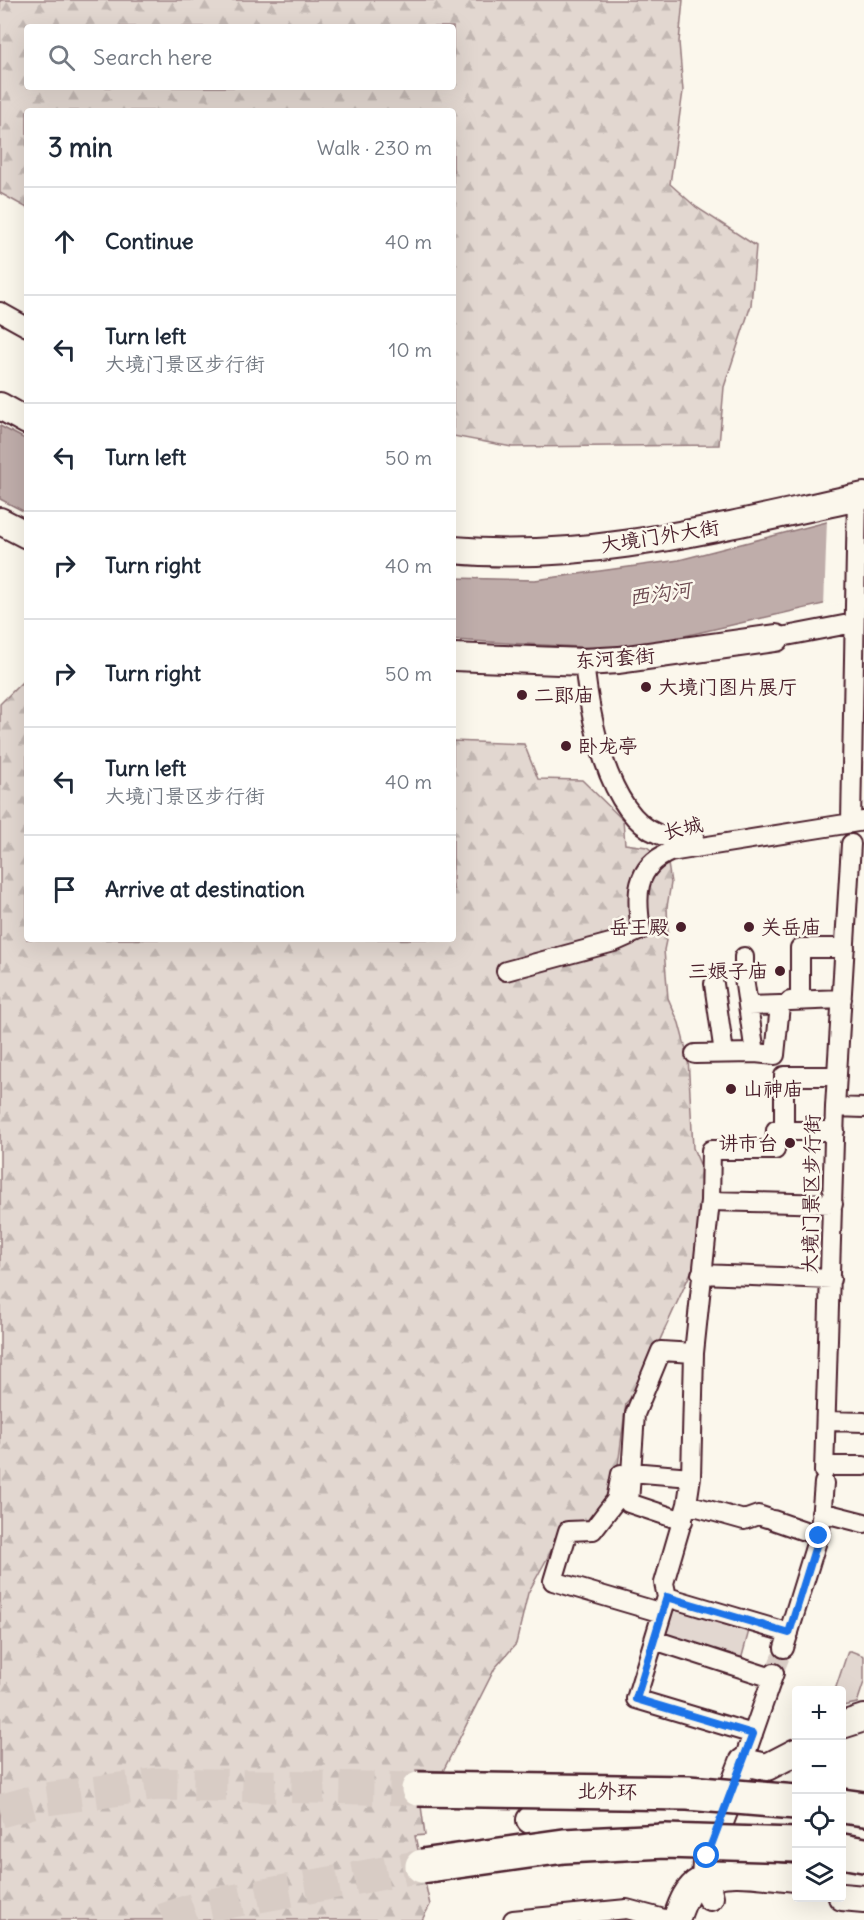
<!DOCTYPE html>
<html lang="en">
<head>
<meta charset="utf-8">
<style>
	:root { --surface:#fff; --page:#f2f2f3; --text:#1f2937; --muted:#747a83; --line:#e0e1e3 }
	body { margin:0; font-family:Delius,"LXGW WenKai TC",sans-serif; background:var(--page); color:var(--text) }
	.controls { position:absolute; right:18px; bottom:18px; display:grid; overflow:hidden; border-radius:6px; box-shadow:0 6px 24px #0002 }
	.controls button { width:54px; height:54px; display:grid; place-items:center; padding:0; border:0; border-bottom:2px solid var(--line); background:var(--surface); color:var(--text); font:30px sans-serif }
	.stop { position:absolute; width:18px; height:18px; margin:-14px; border:4px solid #1a73e8; border-radius:50%; background:#fff }
	.stop.end { background:#1a73e8; border-color:#fff; box-shadow:0 2px 6px #0008 }
	.list { margin:0; padding:0; list-style:none }
	h2 { display:flex; justify-content:space-between; align-items:center; height:78px; margin:0; padding:0 24px; font-size:26px }
	h2 small { font-size:20px; font-weight:400; color:var(--muted) }
	.list li { display:grid; grid-template-columns:39px 1fr auto; gap:18px; align-items:center; box-sizing:border-box; height:108px; padding:0 24px; border-top:2px solid var(--line) }
	.list b { display:block; font-size:22px; white-space:nowrap }
	.list p { margin:0; font-size:20px; white-space:nowrap; color:var(--muted) }
	.list em { font-size:20px; font-style:normal; color:var(--muted) }
	.icon { flex:none; width:33px; height:33px; fill:none; stroke:currentColor; stroke-width:2; stroke-linecap:round; stroke-linejoin:round }
	.map { position:relative; flex:none; width:864px; height:1920px; overflow:hidden }
	.search { position:absolute; background:var(--surface); box-shadow:0 6px 24px #0002; left:24px; top:24px; width:432px; height:66px; display:flex; align-items:center; gap:15px; box-sizing:border-box; padding:0 21px; border-radius:6px; color:var(--muted); font-size:22px }
	.panel { position:absolute; background:var(--surface); box-shadow:0 6px 24px #0002; left:24px; top:108px; width:432px; height:834px; border-radius:6px }
	.map>svg:first-child { display:block }
	.forest { fill:url(#forest-firs); stroke:#967b7e; stroke-width:1.5; fill-rule:evenodd }
	.green { fill:#e2d7d0; stroke:#967b7e; stroke-width:1.5 }
	.water { fill:#bfadaa; stroke:#907477; stroke-width:1.5 }
	.pier { fill:#fbf7ec }
	.lines { fill:none; stroke-linecap:round; stroke-linejoin:round }
	.street-tunnel { stroke:#d8ccc5; stroke-width:18; stroke-dasharray:18 9; stroke-linecap:butt }
	.highway-tunnel { stroke:#d8ccc5; stroke-width:33; stroke-dasharray:33 16; stroke-linecap:butt }
	.street-casing { stroke:#4a1f2b; stroke-width:22 }
	.secondary-casing { stroke:#4a1f2b; stroke-width:30 }
	.highway-casing { stroke:#4a1f2b; stroke-width:38 }
	.street { stroke:#fbf7ec; stroke-width:18 }
	.secondary { stroke:#fbf7ec; stroke-width:26 }
	.highway { stroke:#fbf7ec; stroke-width:33 }
	.highway-bridge-casing { stroke:#4a1f2b; stroke-width:38; stroke-linecap:butt }
	.highway-bridge { stroke:#fbf7ec; stroke-width:33 }
	.route { stroke:#1a73e8; stroke-width:8 }
	.poi-dot { fill:#4a1f2b; stroke:#fbf7ec; stroke-width:2 }
	.labels { text-anchor:middle; stroke-width:5; stroke-linejoin:round; paint-order:stroke }
	.street-label { font-size:20px; fill:#4a1f2b; stroke:#fbf7ec }
	.poi-label { font-size:20px; fill:#4a1f2b; stroke:#fbf7ec; text-anchor:start }
	.water-label { font-size:21px; font-style:italic; fill:#6d4a51; stroke:#fbf7ec }
</style>
</head>
<body>
<div class="map">
<svg width="864" height="1920" viewBox="0 0 864 1920">
	<defs>
		<pattern id="forest-firs" width="22" height="20" patternUnits="userSpaceOnUse" patternTransform="scale(1.5)"><rect width="22" height="20" fill="#e2d7d0"/><path d="M5 1l3.5 6h-7zM16 11l3.5 6h-7z" fill="#c3b8b3"/></pattern>
	</defs>
	<rect width="100%" height="100%" fill="#fbf7ec"/>
	<filter id="ink" filterUnits="userSpaceOnUse"><feTurbulence type="fractalNoise" baseFrequency=".0167" numOctaves="2"/><feDisplacementMap in="SourceGraphic" scale="12" xChannelSelector="R" yChannelSelector="G"/><feConvolveMatrix kernelMatrix="1 2 1 2 8 2 1 2 1" color-interpolation-filters="sRGB"/></filter>
	<g filter="url(#ink)">
		<!-- forest -->
		<path class="forest" d="M 0,0 L 683,0 L 679,42 L 683,91 L 670,184 L 696,207 L 756,246 L 751,305 L 724,387 L 719,445 L 512,447 L 453,436 L 453,111 L 27,111 L 27,208 L 0,193 ZM 27,27 L 453,27 L 453,87 L 27,87 Z
			M 27,677 L 27,939 L 453,939 L 453,741 L 524,744 L 538,779 L 582,780 L 623,820 L 625,844 L 647,847 L 668,864 L 671,883 L 667,907 L 668,931 L 664,950 L 668,998 L 679,1023 L 688,1057 L 693,1148 L 707,1180 L 697,1259 L 636,1392 L 626,1403 L 616,1482 L 584,1527 L 564,1528 L 528,1593 L 516,1644 L 495,1668 L 443,1771 L 416,1770 L 425,1835 L 415,1836 L 430,1905 L 422,1920 L 0,1920 L 0,704 Z"/>
		<!-- green -->
		<path class="green" d="M 671,1602 L 750,1627 L 741,1660 L 661,1635 Z
			M 848,1651 L 851,1651 L 864,1656 L 864,1682 L 857,1703 L 842,1706 L 842,1690 L 835,1690 Z"/>
		<!-- water -->
		<path class="water" d="M 0,426 L 27,440 L 27,513 L 0,499 Z
			M 842,518 L 841,600 L 645,645 L 599,648 L 453,640 L 453,578 L 535,580 L 679,560 Z"/>
		<!-- pier -->
		<path class="pier" d="M 864,510 L 864,598 L 824,607 L 827,519 Z"/>
		<g class="lines">
			<!-- street-tunnel -->
			<path class="street-tunnel" d="M 774,1673 L 784,1648"/>
			<!-- highway-tunnel -->
			<path class="highway-tunnel" d="M 0,1811 L 39,1800 L 158,1784 L 418,1789
				M 163,1920 L 200,1907 L 422,1866"/>
			<!-- street casing -->
			<g class="street-casing">
				<path id="street" d="M 0,312 L 27,327
					M 776,638 L 854,623
					M 584,662 C 589,711 606,813 658,834 C 662,835 667,838 671,839 C 678,839 687,836 694,835
					M 851,822 L 857,497
					M 744,957 L 744,978 L 755,1053 L 775,1055 L 780,1005 L 748,1006
					M 506,971 L 614,942 L 641,930 C 636,897 634,867 670,852 L 864,821
					M 714,984 L 724,1053
					M 800,1000 L 800,948 L 845,948
					M 790,1001 L 842,999
					M 695,1054 L 755,1053
					M 835,1107 L 864,1108
					M 835,1131 L 784,1131 L 784,1076 L 837,1076
					M 710,1201 L 833,1204
					M 701,1274 L 831,1279
					M 694,1353 L 710,1201 L 711,1150 L 775,1150 L 776,1130 L 784,1131
					M 827,1421 L 864,1422
					M 824,1466 L 864,1466
					M 631,1472 L 691,1477
					M 824,1472 L 835,1107 L 851,844
					M 621,1474 L 616,1500 L 593,1530 L 568,1531 L 553,1581 L 662,1613
					M 821,1512 L 864,1523
					M 773,1520 L 819,1536
					M 683,1521 L 629,1503 L 635,1414 L 661,1351 L 694,1353 L 691,1477 L 687,1504
					M 667,1597 L 664,1583 L 687,1504 L 744,1520 L 758,1515 L 767,1518
					M 654,1640 L 772,1678
					M 784,1648 L 820,1531 L 824,1483
					M 753,1734 L 636,1699 L 667,1597 L 789,1633
					M 743,1762 L 774,1673
					M 513,1920 L 627,1909 L 668,1920"/>
			</g>
			<!-- secondary casing -->
			<g class="secondary-casing">
				<path id="secondary" d="M 0,406 L 27,421
					M 0,521 L 27,535
					M 453,550 C 591,563 730,524 864,496
					M 453,657 L 584,662 L 619,660 L 776,638
					M 842,1725 L 864,1718
					M 530,1820 L 604,1819 L 720,1822
					M 710,1897 C 706,1882 704,1871 707,1856 L 743,1762 L 767,1767 L 796,1752
					M 842,1897 L 864,1899
					M 676,1920 C 681,1906 686,1889 700,1881 C 724,1866 769,1876 796,1878"/>
			</g>
			<!-- highway casing -->
			<g class="highway-casing">
				<path id="highway" d="M 842,1806 L 864,1809
					M 842,1851 L 864,1855"/>
			</g>
			<!-- street -->
			<use href="#street" class="street"/>
			<!-- secondary -->
			<use href="#secondary" class="secondary"/>
			<!-- highway -->
			<use href="#highway" class="highway"/>
			<!-- highway-bridge casing -->
			<g class="highway-bridge-casing">
				<path id="highway-bridge" d="M 418,1789 L 688,1793 L 796,1802
					M 422,1866 L 564,1846 L 665,1841 L 796,1845"/>
			</g>
			<!-- highway-bridge -->
			<use href="#highway-bridge" class="highway-bridge"/>
		</g>
	</g>
	<g class="lines" filter="url(#ink)">
		<!-- route -->
		<path class="route" d="M 707,1856 L 753,1734 L 636,1699 L 667,1597 L 789,1633 L 819,1536"/>
	</g>
	<!-- markers -->
	<g class="poi-dot">
		<circle cx="646" cy="687" r="6"/>
		<circle cx="522" cy="695" r="6"/>
		<circle cx="566" cy="746" r="6"/>
		<circle cx="681" cy="927" r="6"/>
		<circle cx="749" cy="927" r="6"/>
		<circle cx="780" cy="971" r="6"/>
		<circle cx="731" cy="1089" r="6"/>
		<circle cx="790" cy="1143" r="6"/>
	</g>
	<g class="labels">
		<!-- street labels -->
		<g class="street-label">
			<text transform="translate(660 536) rotate(-9)" y="7">大境门外大街</text>
			<text transform="translate(615 658) rotate(-4)" y="7">东河套街</text>
			<text transform="translate(683 828) rotate(-13)" y="7">长城</text>
			<text transform="translate(811 1194) rotate(-89)" y="7">大境门景区步行街</text>
			<text transform="translate(607 1791) rotate(1)" y="7">北外环</text>
		</g>
		<!-- poi labels -->
		<g class="poi-label">
			<text x="658" y="694">大境门图片展厅</text>
			<text x="534" y="702">二郎庙</text>
			<text x="578" y="753">卧龙亭</text>
			<text x="669" y="934" text-anchor="end">岳王殿</text>
			<text x="761" y="934">关岳庙</text>
			<text x="768" y="978" text-anchor="end">三娘子庙</text>
			<text x="743" y="1096">山神庙</text>
			<text x="778" y="1150" text-anchor="end">讲市台</text>
		</g>
		<!-- water labels -->
		<g class="water-label">
			<text transform="translate(660 594) rotate(-8)" y="7">西沟河</text>
		</g>
	</g>
</svg>
<div class="controls">
<button>+</button>
<button>−</button>
<button><svg class="icon" aria-label="locate" viewBox="0 0 24 24"><circle cx="12" cy="12" r="6"/><path d="M12 2v4M12 18v4M2 12h4M18 12h4"/></svg></button>
<button><svg class="icon" aria-label="layers" viewBox="0 0 24 24"><path d="M12 4l9 5-9 5-9-5zM3 14l9 5 9-5"/></svg></button>
</div>
<div class="stop" style="left:707px;top:1856px"></div>
<div class="stop end" style="left:819px;top:1536px"></div>
<div class="search"><svg class="icon" aria-label="search" viewBox="0 0 24 24"><circle cx="10" cy="10" r="6"/><path d="M15 15l6 6"/></svg>Search here</div>
<section class="panel">
<h2>3 min<small>Walk · 230 m</small></h2>
<ul class="list">
<li><svg class="icon" aria-label="ahead" viewBox="0 0 24 24"><path d="M12 20V5M6 11l6-6 6 6"/></svg><div><b>Continue</b></div><em>40 m</em></li>
<li><svg class="icon" aria-label="left" viewBox="0 0 24 24"><path d="M17 20v-9H6M10 6l-5 5 5 5"/></svg><div><b>Turn left</b><p>大境门景区步行街</p></div><em>10 m</em></li>
<li><svg class="icon" aria-label="left" viewBox="0 0 24 24"><path d="M17 20v-9H6M10 6l-5 5 5 5"/></svg><div><b>Turn left</b></div><em>50 m</em></li>
<li><svg class="icon" aria-label="right" viewBox="0 0 24 24"><path d="M7 20v-9h11M14 6l5 5-5 5"/></svg><div><b>Turn right</b></div><em>40 m</em></li>
<li><svg class="icon" aria-label="right" viewBox="0 0 24 24"><path d="M7 20v-9h11M14 6l5 5-5 5"/></svg><div><b>Turn right</b></div><em>50 m</em></li>
<li><svg class="icon" aria-label="left" viewBox="0 0 24 24"><path d="M17 20v-9H6M10 6l-5 5 5 5"/></svg><div><b>Turn left</b><p>大境门景区步行街</p></div><em>40 m</em></li>
<li><svg class="icon" aria-label="arrive" viewBox="0 0 24 24"><path d="M6 21V4h12l-3 4 3 4H6"/></svg><div><b>Arrive at destination</b></div></li>
</ul>
</section>
</div>
</body>
</html>
